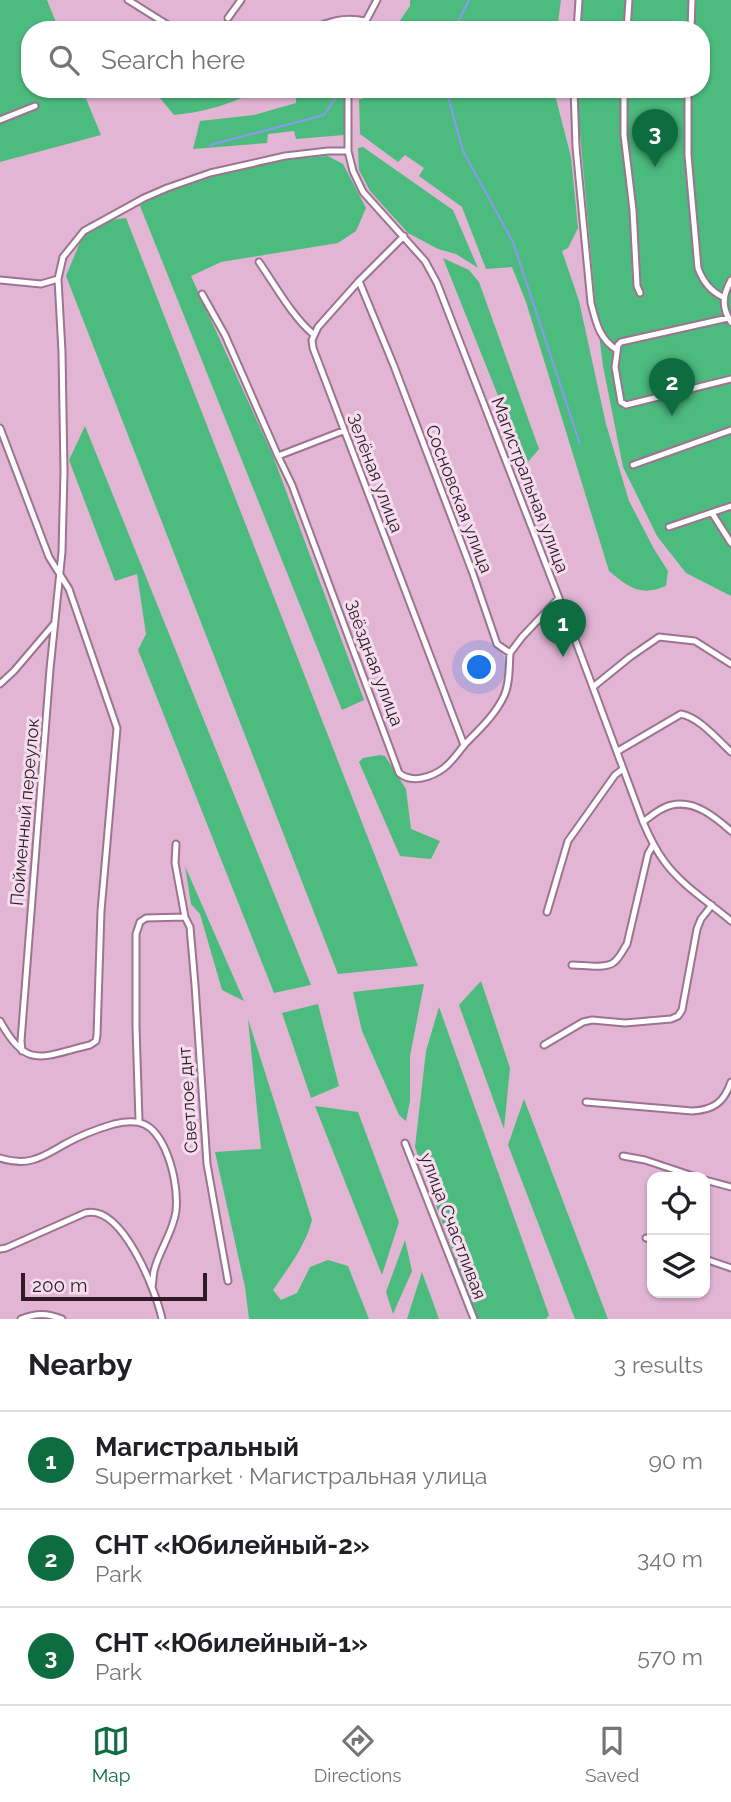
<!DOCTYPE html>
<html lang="en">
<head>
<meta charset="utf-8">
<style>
	:root { --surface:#fff; --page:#f2f2f2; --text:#202124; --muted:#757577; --line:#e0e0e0; --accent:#0d6c40 }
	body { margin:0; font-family:Raleway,sans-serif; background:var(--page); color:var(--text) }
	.controls { position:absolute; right:21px; bottom:21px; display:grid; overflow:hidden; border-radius:14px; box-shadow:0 2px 5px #0004 }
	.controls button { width:63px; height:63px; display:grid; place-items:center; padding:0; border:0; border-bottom:2px solid var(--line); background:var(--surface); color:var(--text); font:35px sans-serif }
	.scale { position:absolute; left:21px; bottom:18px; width:186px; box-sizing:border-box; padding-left:7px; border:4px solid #2d1c28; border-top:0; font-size:19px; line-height:24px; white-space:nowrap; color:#2d1c28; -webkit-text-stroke:5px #f5ddee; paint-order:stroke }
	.you { position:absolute; left:480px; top:668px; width:24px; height:24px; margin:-18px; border:5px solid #fff; border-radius:50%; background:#1a73e8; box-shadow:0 0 0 10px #1a73e833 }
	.badge { display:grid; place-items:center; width:46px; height:46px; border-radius:50%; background:var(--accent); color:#fff; font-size:23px; font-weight:700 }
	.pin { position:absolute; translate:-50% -58px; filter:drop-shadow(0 2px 4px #0008) }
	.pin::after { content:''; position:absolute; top:37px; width:24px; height:21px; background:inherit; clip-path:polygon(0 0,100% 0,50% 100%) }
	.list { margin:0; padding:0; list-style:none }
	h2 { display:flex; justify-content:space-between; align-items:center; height:91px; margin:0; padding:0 28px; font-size:30px }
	h2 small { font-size:23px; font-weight:400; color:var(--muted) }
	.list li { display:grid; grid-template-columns:46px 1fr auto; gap:21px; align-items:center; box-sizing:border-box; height:98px; padding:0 28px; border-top:2px solid var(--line) }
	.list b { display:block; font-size:26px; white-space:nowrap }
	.list p { margin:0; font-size:23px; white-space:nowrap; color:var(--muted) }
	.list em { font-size:23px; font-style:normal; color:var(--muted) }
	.icon { flex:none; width:38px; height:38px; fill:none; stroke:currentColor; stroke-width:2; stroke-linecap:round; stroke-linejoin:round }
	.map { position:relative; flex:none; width:731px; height:1319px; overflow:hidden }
	.search { position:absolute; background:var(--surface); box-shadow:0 2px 5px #0004; left:21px; right:21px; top:21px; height:77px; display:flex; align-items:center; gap:18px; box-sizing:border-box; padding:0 24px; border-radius:28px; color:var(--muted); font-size:26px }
	.sheet { height:385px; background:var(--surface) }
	nav { display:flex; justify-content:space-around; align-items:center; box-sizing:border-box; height:98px; border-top:2px solid var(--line); background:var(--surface); font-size:19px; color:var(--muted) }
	nav a { display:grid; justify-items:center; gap:4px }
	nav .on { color:var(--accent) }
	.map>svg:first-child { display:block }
	.green { fill:#4cbb7e }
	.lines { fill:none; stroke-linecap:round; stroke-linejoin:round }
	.stream { stroke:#8b98f8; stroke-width:2 }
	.street-casing { stroke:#9c7391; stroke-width:9 }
	.street { stroke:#fff; stroke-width:5 }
	.labels { text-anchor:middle; stroke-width:6; stroke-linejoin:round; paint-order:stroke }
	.street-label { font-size:18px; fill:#2d1c28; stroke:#f5ddee }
</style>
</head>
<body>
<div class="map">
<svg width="731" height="1319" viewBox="0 0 731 1319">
	<rect width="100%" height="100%" fill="#e2b5d5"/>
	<!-- green -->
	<path class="green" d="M 0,0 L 47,0 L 59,30 L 30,30 L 30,89 L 82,89 L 101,135 L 0,162 Z
		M 410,0 L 561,0 L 557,30 L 373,30 L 377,26 L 399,22 L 410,6 Z
		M 583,0 L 731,0 L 731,596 L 686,573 L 657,536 L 623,467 L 603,366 L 596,311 L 576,89 L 701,89 L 701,30 L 581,30 Z
		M 178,89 L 261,89 C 230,104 209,111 174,115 L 160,98 Z
		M 296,89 L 344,89 L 344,135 L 296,139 L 294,131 L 268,134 L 267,143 L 193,149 L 200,121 L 254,115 L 296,103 Z
		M 362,89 L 555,89 L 555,95 L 571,157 L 578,228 L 568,248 L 562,251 L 579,301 L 606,424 L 629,501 L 654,549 L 668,571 L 666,586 C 641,597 628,587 609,571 L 526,302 L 512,267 L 486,269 L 462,207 L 419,176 L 424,168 L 405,155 L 398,162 L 360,134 L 359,99 L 363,99 Z
		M 363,147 L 453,210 L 478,268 L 456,254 L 438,249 L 408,233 L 370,191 L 359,170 L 358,148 Z
		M 328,156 L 343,164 L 366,208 L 356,231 L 338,243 L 221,262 L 191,276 L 273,456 L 364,700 L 342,710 L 140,206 L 148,197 L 221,174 L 290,159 Z
		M 126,218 L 418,966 L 338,974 L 66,276 L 88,223 Z
		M 443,258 L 469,270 L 479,282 L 539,449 L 522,469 L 511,428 Z
		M 85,426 L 311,985 L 274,993 L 138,650 L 146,634 L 137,574 L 115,581 L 69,460 Z
		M 380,755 L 385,756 L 406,789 L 411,829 L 440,841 L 431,859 L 400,856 L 359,762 L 363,758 Z
		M 185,866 L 244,1001 L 222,990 L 200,914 L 191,904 Z
		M 481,981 L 510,1068 L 504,1129 L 459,1005 Z
		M 424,984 L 410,1056 L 410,1101 L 406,1121 L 399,1115 L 362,1031 L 353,992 Z
		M 318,1004 L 339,1086 L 311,1098 L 282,1013 Z
		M 439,1007 L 549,1315 L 546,1319 L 477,1319 L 415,1147 L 426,1051 Z
		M 248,1019 L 312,1220 C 305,1247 288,1268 273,1290 L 281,1300 L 297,1293 L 310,1267 L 328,1260 L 348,1266 L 369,1319 L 249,1319 L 245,1287 L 215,1152 L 261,1149 Z
		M 524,1099 L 608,1319 L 575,1319 L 508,1145 Z
		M 315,1106 L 358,1112 L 399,1222 L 382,1275 Z
		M 405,1240 L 412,1271 L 393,1314 L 386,1292 Z
		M 422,1272 L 439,1319 L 407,1319 Z"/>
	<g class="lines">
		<!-- stream -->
		<path class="stream" d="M 454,30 L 469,0
			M 446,89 L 463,151 L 513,242 L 580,444
			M 351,90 L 360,89
			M 210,145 L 324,115 L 340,91 L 345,91"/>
		<!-- street casing -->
		<g class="street-casing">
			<path id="street" d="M 128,0 L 176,30
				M 228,18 L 241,0
				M 195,30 L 213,28 L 217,30
				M 309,30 C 328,22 344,16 365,21
				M 361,30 L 377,0
				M 577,30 L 579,0
				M 627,30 L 629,0
				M 691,30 L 692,0
				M 348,89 L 348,151 L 353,171 L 363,192 L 425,261 L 437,283 L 576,642 L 643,822 C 649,836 655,849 664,861 C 681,885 709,902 731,921
				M 574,89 L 576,147 L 591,303 C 596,322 599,339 617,350
				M 624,89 L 624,135 L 633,210 L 637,286 L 640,293
				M 688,89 L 688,155 L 698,268 C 703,282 710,291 723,297
				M 0,120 L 35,106
				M 404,236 L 359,281 L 318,327 L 312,340 L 313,348 L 464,745
				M 259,262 C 275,285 292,316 313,334
				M 0,280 L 41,284 L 58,279
				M 731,280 C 723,295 721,307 731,322
				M 359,281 L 394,366 L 472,571 L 496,641 L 497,644 L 510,653 L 522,637 L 559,598
				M 202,294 L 225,335 L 278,456
				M 728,318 L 621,342 L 618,345 L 615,367 L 621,402 L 626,405 L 731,379
				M 0,428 L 49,557 L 69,589 L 117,728 L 101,911 L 97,1035 L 96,1041 L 90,1045 C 42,1056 27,1071 0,1021
				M 343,431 L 278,456 L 292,485 L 399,773 C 412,784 432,777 444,768 C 453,761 459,751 466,743 C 480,729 495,715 504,696 C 510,683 509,667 510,653
				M 633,465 L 731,430
				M 712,513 L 731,543
				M 669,527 L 731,506
				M 0,684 L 14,671 L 54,624
				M 593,687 L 630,657 L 659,637 L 695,641 L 731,664
				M 618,751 L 681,714 C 700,718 717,739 731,752
				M 643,822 C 651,816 661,807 672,805 C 695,800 715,817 731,831
				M 547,912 L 568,841 L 615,775 L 623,769
				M 185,917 L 190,927 L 195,985 L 207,1164 L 228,1281
				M 572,965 C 584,965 603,969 613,963 C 619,959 623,950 627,944 L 648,854 L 653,845
				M 544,1045 L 583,1022 L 592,1020 L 625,1023 L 671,1019 L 678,1016 L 682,1010 L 697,929 L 701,919 L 712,905
				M 22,1051 L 21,1041 L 50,669 L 62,552 L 64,472 L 62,352 L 58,279 L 63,257 L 84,231 L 144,198 L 167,188 L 210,173 L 285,156 L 328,151 L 348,151
				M 586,1102 L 692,1111 C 714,1110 724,1102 731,1082
				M 139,1121 L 136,1027 L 136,934 L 140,922 L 146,918 L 185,917 L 175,863 L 176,844
				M 405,1143 L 474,1319
				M 623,1156 L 645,1160 L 696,1177
				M 0,1158 C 10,1161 21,1163 32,1160 C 44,1157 54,1150 65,1144 C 81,1135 97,1129 114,1124 C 140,1118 153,1123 165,1149 C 173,1167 178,1191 176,1211 C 173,1233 159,1250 154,1271 C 153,1276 153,1282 152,1287
				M 705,1180 L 731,1187
				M 646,1238 L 652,1240
				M 0,1249 L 6,1248 L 85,1213 C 122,1203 156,1291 162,1319
				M 705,1259 L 731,1268
				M 21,1319 C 36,1313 47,1313 62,1319"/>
		</g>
		<!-- street -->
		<use href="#street" class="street"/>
	</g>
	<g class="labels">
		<!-- street labels -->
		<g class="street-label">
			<text transform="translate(375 473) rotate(69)" y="6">Зелёная улица</text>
			<text transform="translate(530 485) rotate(69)" y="6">Магистральная улица</text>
			<text transform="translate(459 499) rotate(69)" y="6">Сосновская улица</text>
			<text transform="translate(374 663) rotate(69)" y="6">Звёздная улица</text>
			<text transform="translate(25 812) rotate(-85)" y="6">Пойменный переулок</text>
			<text transform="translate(188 1100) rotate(-94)" y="6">Светлое днт</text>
			<text transform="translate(453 1226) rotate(69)" y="6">улица Счастливая</text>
		</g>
	</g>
</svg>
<div class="controls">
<button><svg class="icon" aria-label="locate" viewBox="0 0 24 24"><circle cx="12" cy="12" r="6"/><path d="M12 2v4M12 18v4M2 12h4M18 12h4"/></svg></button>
<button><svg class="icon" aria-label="layers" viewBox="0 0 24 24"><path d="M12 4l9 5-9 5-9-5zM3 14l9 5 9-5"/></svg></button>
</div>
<div class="scale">200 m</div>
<div class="you"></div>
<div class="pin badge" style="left:563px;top:657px">1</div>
<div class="pin badge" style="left:672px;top:416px">2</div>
<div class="pin badge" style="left:655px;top:167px">3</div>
<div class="search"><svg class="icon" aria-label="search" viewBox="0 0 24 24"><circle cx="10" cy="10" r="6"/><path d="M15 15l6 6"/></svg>Search here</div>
</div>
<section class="sheet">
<h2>Nearby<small>3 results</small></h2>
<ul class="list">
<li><span class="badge">1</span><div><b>Магистральный</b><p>Supermarket · Магистральная улица</p></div><em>90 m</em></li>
<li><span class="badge">2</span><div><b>СНТ «Юбилейный-2»</b><p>Park</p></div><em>340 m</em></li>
<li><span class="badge">3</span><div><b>СНТ «Юбилейный-1»</b><p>Park</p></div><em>570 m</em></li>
</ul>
</section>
<nav>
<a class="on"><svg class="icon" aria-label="map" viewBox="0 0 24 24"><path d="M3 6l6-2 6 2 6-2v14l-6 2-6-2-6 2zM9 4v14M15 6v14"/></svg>Map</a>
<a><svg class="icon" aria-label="directions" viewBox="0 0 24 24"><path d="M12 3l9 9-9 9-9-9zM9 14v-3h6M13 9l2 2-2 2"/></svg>Directions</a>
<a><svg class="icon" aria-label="saved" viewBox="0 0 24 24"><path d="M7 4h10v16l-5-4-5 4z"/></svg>Saved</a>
</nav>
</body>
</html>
